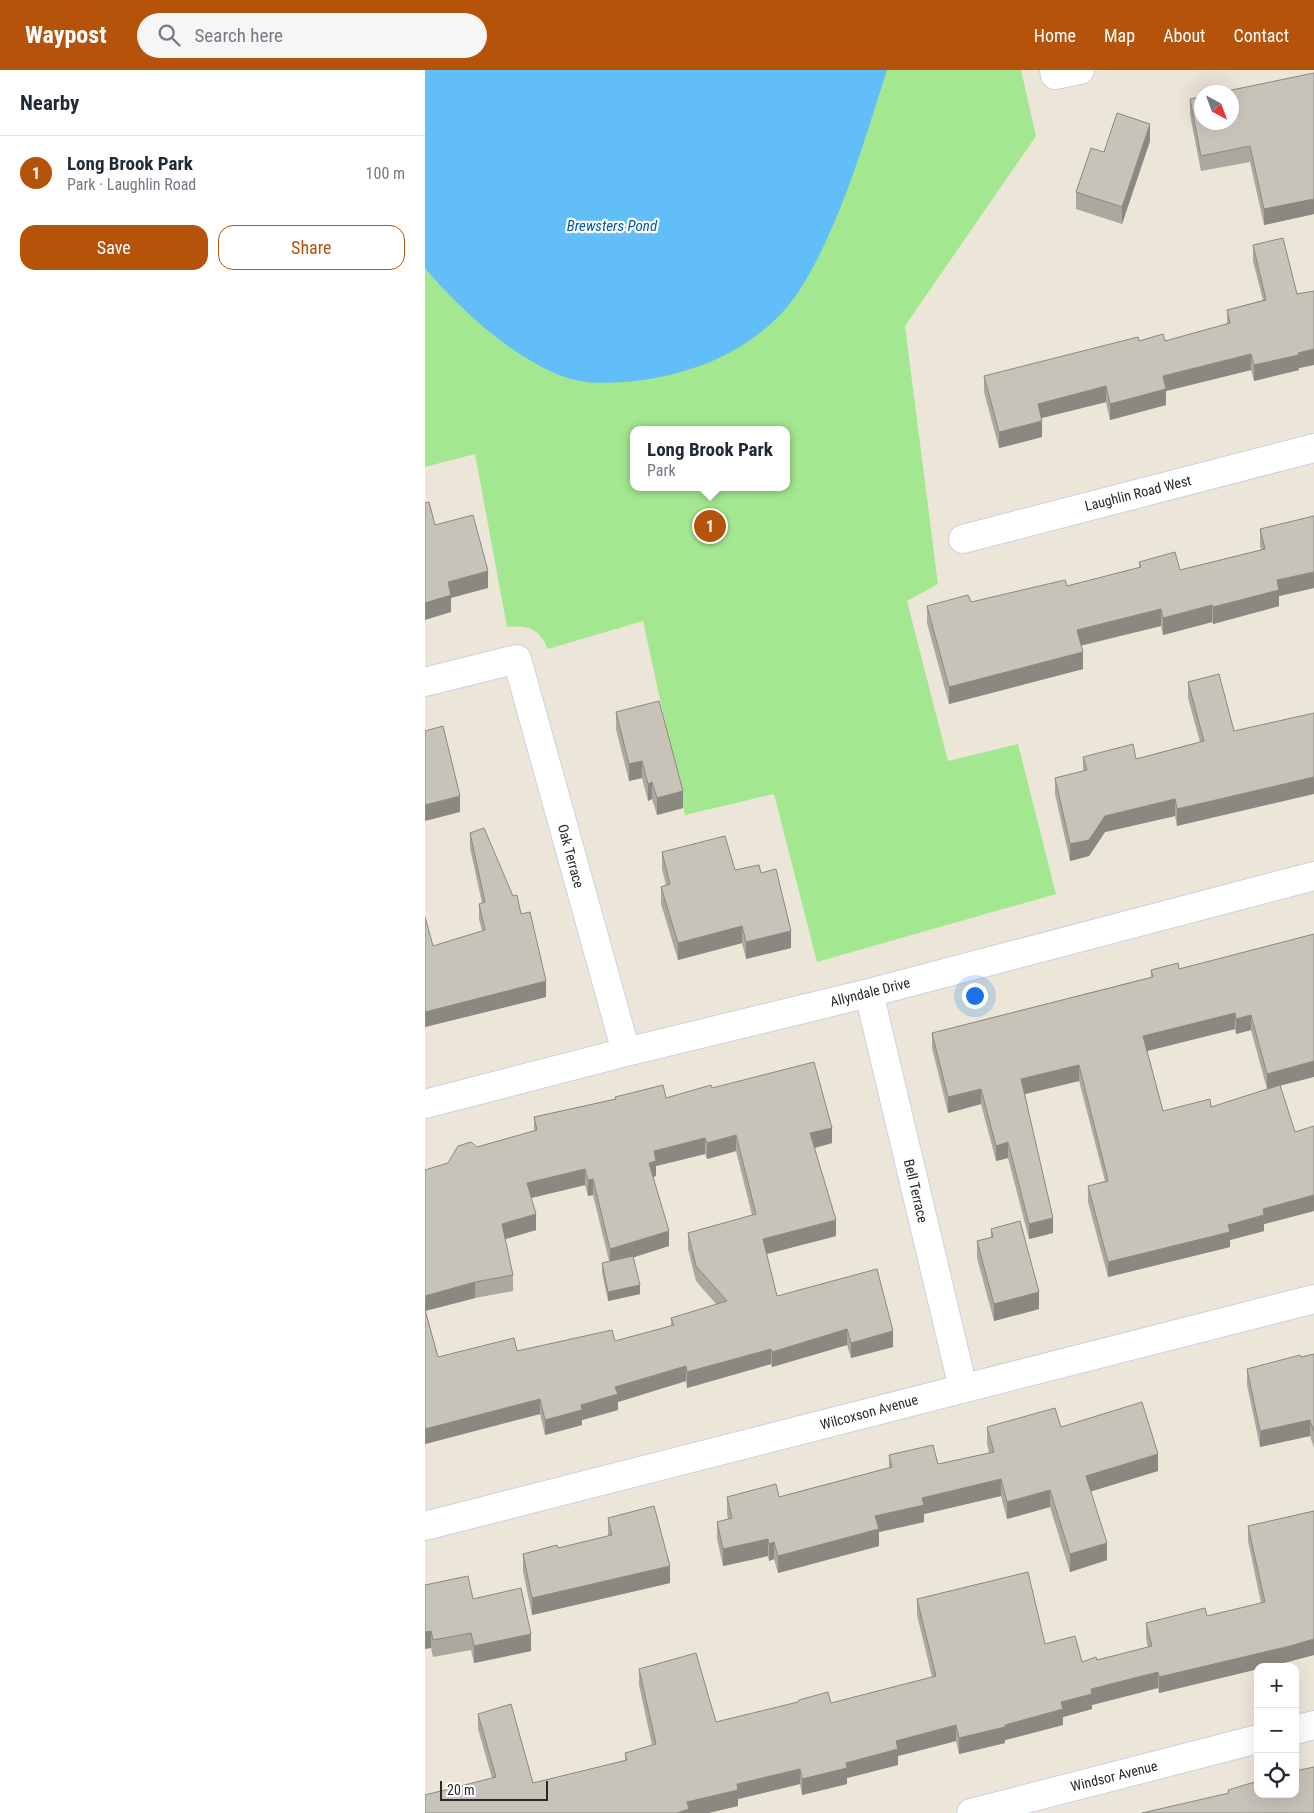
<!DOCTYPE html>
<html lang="en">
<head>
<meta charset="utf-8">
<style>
	:root { --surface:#fff; --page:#f6f6f7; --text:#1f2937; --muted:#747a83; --line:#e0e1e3; --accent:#b45309 }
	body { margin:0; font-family:"Roboto Condensed",sans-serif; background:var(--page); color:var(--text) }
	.controls { position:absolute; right:15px; bottom:15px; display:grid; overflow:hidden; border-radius:10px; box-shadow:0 5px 20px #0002 }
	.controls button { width:45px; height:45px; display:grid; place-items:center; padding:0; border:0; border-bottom:1px solid var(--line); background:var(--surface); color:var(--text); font:25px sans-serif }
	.compass { position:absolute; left:769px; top:15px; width:45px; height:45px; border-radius:50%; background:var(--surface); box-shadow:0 5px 20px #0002; rotate:139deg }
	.scale { position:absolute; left:15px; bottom:12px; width:108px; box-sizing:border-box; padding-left:5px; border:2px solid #292929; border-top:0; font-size:14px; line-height:18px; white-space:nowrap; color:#292929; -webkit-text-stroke:4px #fff; paint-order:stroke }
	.you { position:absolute; left:549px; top:925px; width:18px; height:18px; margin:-12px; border:4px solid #fff; border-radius:50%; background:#1a73e8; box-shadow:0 0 0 8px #1a73e833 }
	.badge { display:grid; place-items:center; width:32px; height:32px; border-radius:50%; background:var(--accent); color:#fff; font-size:16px; font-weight:700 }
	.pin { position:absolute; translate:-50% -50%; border:2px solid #fff; box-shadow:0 1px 5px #0006 }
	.popup { position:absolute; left:205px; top:356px; width:160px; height:65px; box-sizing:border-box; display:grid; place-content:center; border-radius:10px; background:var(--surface); filter:drop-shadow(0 1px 4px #0005); font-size:16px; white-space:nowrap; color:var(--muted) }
	.popup b { font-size:19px; color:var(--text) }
	.popup::after { content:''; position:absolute; left:50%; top:100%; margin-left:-10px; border:10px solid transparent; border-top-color:var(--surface) }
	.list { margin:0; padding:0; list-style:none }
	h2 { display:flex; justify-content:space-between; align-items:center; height:65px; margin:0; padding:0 20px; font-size:21px }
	h2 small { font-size:16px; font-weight:400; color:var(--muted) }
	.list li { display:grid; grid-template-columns:32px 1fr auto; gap:15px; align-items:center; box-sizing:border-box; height:75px; padding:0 20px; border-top:1px solid var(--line) }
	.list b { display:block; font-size:19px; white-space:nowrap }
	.list p { margin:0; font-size:16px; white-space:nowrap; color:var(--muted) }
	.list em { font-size:16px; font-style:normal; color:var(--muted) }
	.actions { display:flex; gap:10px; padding:15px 20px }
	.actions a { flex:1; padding:11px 0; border:1px solid var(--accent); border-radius:15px; text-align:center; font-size:18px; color:var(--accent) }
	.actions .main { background:var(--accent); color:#fff }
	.icon { flex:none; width:28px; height:28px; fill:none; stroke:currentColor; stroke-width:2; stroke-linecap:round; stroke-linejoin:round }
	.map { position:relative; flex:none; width:889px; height:1743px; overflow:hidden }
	header { display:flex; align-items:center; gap:30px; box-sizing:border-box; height:70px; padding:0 25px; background:var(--accent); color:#fff }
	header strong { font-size:24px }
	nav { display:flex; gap:28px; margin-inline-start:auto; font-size:18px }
	.search { width:350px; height:45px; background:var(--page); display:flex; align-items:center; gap:12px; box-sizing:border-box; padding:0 18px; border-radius:28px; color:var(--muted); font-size:19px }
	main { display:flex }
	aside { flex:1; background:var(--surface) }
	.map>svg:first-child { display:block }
	.green { fill:#a3e890; fill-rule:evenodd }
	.water { fill:#62bef8 }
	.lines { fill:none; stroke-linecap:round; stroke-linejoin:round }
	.minor-casing { stroke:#cecfe3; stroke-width:30 }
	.tertiary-casing { stroke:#cecfe3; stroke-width:30 }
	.minor { stroke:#fff; stroke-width:28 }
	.tertiary { stroke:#fff; stroke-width:28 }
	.wall { fill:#aba89f; fill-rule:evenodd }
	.shaded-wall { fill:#8b8882 }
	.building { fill:#c7c3b9; stroke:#8b8882 }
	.labels { text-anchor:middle; stroke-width:4.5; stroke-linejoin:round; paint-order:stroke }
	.street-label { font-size:14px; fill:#292929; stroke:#fff }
	.water-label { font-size:15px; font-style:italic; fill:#0258a3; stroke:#fff }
</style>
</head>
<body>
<header>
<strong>Waypost</strong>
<div class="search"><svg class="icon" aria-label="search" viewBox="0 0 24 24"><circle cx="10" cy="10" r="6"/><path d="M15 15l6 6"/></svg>Search here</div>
<nav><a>Home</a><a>Map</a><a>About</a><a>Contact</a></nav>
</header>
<main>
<aside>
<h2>Nearby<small></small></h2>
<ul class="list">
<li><span class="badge">1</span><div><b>Long Brook Park</b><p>Park · Laughlin Road</p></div><em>100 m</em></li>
</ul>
<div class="actions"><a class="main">Save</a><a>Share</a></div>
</aside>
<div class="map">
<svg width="889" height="1743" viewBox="0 0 889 1743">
	<rect width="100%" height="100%" fill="#ece6d9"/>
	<!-- green -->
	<path class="green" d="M 0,0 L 596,0 L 611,66 L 480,256 L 513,514 L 482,531 L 523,691 L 593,674 L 631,824 L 392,892 L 349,724 L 260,745 L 218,551 L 123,579 C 114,558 103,555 82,557 L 50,384 L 0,397 ZM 209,360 L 361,360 L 361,417 L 209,417 Z"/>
	<!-- water -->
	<path class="water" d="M 0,0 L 462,0 C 438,74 417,151 376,218 C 338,278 267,307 199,312 C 181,313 163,314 146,309 C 93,293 35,240 0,198 Z"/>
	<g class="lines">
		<!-- minor casing -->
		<g class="minor-casing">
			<path id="minor" d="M 629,0 L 630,5 L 655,0
				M 538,469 L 889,378
				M 0,612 L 92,589 L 201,982
				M 444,923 L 538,1318
				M 0,1034 L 201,982 L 444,923 L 889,806
				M 870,1660 L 889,1655
				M 546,1743 L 833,1669"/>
		</g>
		<!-- tertiary casing -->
		<g class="tertiary-casing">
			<path id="tertiary" d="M 0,1456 L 889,1229"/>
		</g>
		<!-- minor -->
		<use href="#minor" class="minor"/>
		<!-- tertiary -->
		<use href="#tertiary" class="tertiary"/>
	</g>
	<!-- wall -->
	<path class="wall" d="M 889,3 L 889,144 L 839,155 L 825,92 L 776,101 L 765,45 L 765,29 Z
		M 725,71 L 697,154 L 651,139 L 651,122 L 679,82 Z
		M 828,175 L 872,224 L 889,221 L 889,295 L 874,298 L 874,300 L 829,311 L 826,300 L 741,321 L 741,335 L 685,350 L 681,332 L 616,348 L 617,367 L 574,378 L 559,322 L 559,306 L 714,271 L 740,271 L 802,254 L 802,240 L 838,230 L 828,191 Z
		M 889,446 L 889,518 L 854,526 L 854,536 L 788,554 L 787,552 L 738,565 L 736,556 L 656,576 L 658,599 L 524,634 L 502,553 L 502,536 L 546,532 L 642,516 L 714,498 L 714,492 L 755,500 L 836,480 L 835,476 L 835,459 Z
		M 763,612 L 809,661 L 752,756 L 750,746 L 680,762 L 664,786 L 645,791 L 630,724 L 630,708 L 658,701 L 658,687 L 711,689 L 775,672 L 763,628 Z
		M 191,642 L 258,738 L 232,745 L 227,729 L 223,731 L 217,708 L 204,711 L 191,659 Z
		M 45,763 L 88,826 L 96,844 L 121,927 L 0,957 L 0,847 L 8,876 L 57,861 L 54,849 L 54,834 L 57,833 L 45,778 Z
		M 237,782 L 310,800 L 336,803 L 366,878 L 321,889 L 317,873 L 253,890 L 236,834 L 236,817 L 241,815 L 237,799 Z
		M 889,864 L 855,1016 L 870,1062 L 889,1056 L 889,1141 L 839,1154 L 839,1161 L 805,1170 L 805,1177 L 683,1207 L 663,1132 L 663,1116 L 680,1111 L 654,1011 L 600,1024 L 628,1163 L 604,1169 L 583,1088 L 571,1091 L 556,1034 L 523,1043 L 507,978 L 507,963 L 726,907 L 726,900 L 754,899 ZM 810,959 L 811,964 L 826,960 L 842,1019 L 786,1037 L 738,1041 L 722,981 Z
		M 287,1018 L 407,1073 L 390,1078 L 411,1166 L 341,1184 L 352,1226 L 468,1277 L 426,1288 L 422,1275 L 347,1297 L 346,1294 L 262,1318 L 261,1311 L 193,1332 L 193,1340 L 157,1350 L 157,1355 L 120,1365 L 115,1344 L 0,1374 L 0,1100 L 23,1093 L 52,1077 L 109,1061 L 109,1047 L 190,1029 L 190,1027 L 241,1028 ZM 311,1081 L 327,1145 L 263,1163 L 263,1179 L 271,1211 L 291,1234 L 246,1248 L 246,1256 L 190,1271 L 92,1281 L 13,1287 L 0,1241 L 50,1228 L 88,1221 L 88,1205 L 80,1169 L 111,1160 L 106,1128 L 160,1115 L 163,1126 L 168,1125 L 184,1191 L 177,1193 L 177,1202 L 183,1231 L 215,1224 L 208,1187 L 244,1176 L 228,1107 L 231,1106 L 231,1096 L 280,1084 L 282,1089 Z
		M 566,1159 L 614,1239 L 569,1251 L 552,1188 L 552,1171 L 566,1168 Z
		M 889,1284 L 889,1378 L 885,1366 L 835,1377 L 822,1315 L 822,1299 L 876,1287 Z
		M 562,1357 L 636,1357 L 733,1401 L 665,1421 L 682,1490 L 645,1502 L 625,1437 L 582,1449 L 576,1426 L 499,1444 L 499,1452 L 454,1462 L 454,1476 L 353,1503 L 349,1489 L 344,1491 L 343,1486 L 298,1496 L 292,1469 L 292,1452 L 303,1449 L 302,1444 L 302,1427 L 354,1427 L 464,1398 L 464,1385 L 513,1394 L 564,1383 L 562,1374 Z
		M 889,1441 L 889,1585 L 843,1597 L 833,1597 L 833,1599 L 734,1623 L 733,1618 L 667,1635 L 667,1639 L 638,1647 L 638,1655 L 580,1670 L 580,1673 L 534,1684 L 531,1671 L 473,1686 L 473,1695 L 422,1708 L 422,1714 L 377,1725 L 375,1714 L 313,1729 L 313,1736 L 283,1743 L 0,1743 L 67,1708 L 53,1659 L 53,1644 L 108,1713 L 200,1691 L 200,1683 L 227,1675 L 214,1615 L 214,1599 L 291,1652 L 406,1633 L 507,1607 L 492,1545 L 492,1529 L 620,1574 L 657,1592 L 672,1590 L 723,1577 L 721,1569 L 721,1553 L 782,1546 L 836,1533 L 823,1471 L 823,1456 Z
		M 183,1448 L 245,1513 L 107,1545 L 98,1501 L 98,1484 L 133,1478 L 183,1466 Z
		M 0,1515 L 48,1529 L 106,1581 L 49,1593 L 46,1580 L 8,1587 L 6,1578 Z"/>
	<!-- shaded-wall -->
	<path class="shaded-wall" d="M 725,54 L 725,71 L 697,154 L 697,137 Z
		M 889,129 L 889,144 L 839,155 L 839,139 Z
		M 889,279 L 889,295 L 874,298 L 874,300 L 829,311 L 829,295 L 873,283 Z
		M 826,284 L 826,300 L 741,321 L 741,335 L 685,350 L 685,334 L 738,306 Z
		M 681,316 L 681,332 L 613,349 L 613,334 Z
		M 617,351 L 617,367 L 574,378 L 574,362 Z
		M 63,501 L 63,518 L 26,528 L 26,542 L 0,550 L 0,533 L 23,512 Z
		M 889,502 L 889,518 L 854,526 L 854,536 L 788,554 L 788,537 L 852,510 Z
		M 787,535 L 787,552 L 738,565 L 738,548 Z
		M 736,539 L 736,556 L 652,576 L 652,560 Z
		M 658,582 L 658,599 L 524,634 L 524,617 Z
		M 217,691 L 217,708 L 204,711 L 204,694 Z
		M 889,707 L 889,724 L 752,756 L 752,739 Z
		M 227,712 L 227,729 L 223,731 L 223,714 Z
		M 258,721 L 258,738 L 232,745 L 232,728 Z
		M 35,726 L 35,742 L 0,751 L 0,735 Z
		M 750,729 L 750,746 L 680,762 L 664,786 L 645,791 L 645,774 L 680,746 Z
		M 317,856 L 317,873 L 253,890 L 253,873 Z
		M 366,861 L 366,878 L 321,889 L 321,872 Z
		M 121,911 L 121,927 L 0,957 L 0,942 Z
		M 810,943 L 810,959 L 718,982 L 718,966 Z
		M 826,945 L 826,960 L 811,964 L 811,949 Z
		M 889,991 L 889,1007 L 842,1019 L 842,1004 Z
		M 654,995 L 654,1011 L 596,1025 L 596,1009 Z
		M 556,1019 L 556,1034 L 523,1043 L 523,1027 Z
		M 407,1058 L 407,1073 L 385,1079 L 385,1063 Z
		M 311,1065 L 311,1081 L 282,1089 L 282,1073 Z
		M 280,1068 L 280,1084 L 231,1096 L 231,1106 L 224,1108 L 224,1093 L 229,1081 Z
		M 583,1072 L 583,1088 L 571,1091 L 571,1076 Z
		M 160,1099 L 160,1115 L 102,1129 L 102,1113 Z
		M 168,1109 L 168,1125 L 163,1126 L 163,1110 Z
		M 889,1125 L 889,1141 L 839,1154 L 839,1161 L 805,1170 L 805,1177 L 683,1207 L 683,1192 L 803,1155 L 838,1139 Z
		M 111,1144 L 111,1160 L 77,1170 L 77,1154 Z
		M 628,1148 L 628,1163 L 604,1169 L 604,1154 Z
		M 411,1150 L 411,1166 L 338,1185 L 338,1169 Z
		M 244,1161 L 244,1176 L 185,1195 L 185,1179 Z
		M 50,1212 L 50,1228 L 0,1241 L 0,1226 Z
		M 215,1215 L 215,1224 L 183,1231 L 183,1222 Z
		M 614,1222 L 614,1239 L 569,1251 L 569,1234 Z
		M 422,1259 L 422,1275 L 347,1297 L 347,1282 Z
		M 468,1261 L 468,1277 L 426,1288 L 426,1273 Z
		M 346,1279 L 346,1294 L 262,1318 L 262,1302 Z
		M 261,1296 L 261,1311 L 193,1332 L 193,1340 L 157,1350 L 157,1355 L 120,1365 L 120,1350 L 156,1335 L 190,1317 Z
		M 115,1329 L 115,1344 L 0,1374 L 0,1359 Z
		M 885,1350 L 885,1366 L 835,1377 L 835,1361 Z
		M 733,1384 L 733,1401 L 661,1423 L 661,1406 Z
		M 576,1409 L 576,1426 L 499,1444 L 499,1452 L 454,1462 L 454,1476 L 353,1503 L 353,1486 L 450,1446 L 497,1428 Z
		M 625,1420 L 625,1437 L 582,1449 L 582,1432 Z
		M 343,1469 L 343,1486 L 298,1496 L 298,1479 Z
		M 349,1472 L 349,1489 L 344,1491 L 344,1474 Z
		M 682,1473 L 682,1490 L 645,1502 L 645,1484 Z
		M 245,1496 L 245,1513 L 107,1545 L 107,1528 Z
		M 6,1561 L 6,1578 L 0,1579 L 0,1562 Z
		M 106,1564 L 106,1581 L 49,1593 L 49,1576 Z
		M 889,1569 L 889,1585 L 843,1597 L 833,1597 L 833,1599 L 734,1623 L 734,1607 Z
		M 733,1602 L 733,1618 L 667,1635 L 667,1639 L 638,1647 L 638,1655 L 580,1670 L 580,1673 L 534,1684 L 534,1668 L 580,1655 L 666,1619 Z
		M 531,1655 L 531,1671 L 473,1686 L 473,1695 L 422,1708 L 422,1714 L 377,1725 L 377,1709 L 421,1693 L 471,1671 Z
		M 375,1699 L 375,1714 L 313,1729 L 313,1736 L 283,1743 L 252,1743 L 262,1732 L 312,1714 Z"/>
	<!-- building -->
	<path class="building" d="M 889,3 L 889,129 L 839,139 L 825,76 L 776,86 L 765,29 L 776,27 L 776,52 L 806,52 L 806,22 L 797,22 Z
		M 692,43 L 725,54 L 697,137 L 651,122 L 666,78 L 679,82 Z
		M 858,168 L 872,224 L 889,221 L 889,279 L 873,283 L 874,285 L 829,295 L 826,284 L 738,306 L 741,319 L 685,334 L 681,316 L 613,334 L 617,351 L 574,362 L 559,306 L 713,267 L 714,271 L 738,264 L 740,271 L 805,253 L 802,240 L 841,230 L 828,175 Z
		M 4,432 L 10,455 L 48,445 L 63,501 L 23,512 L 26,525 L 0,533 L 0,433 Z
		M 889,446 L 889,502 L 852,510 L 854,520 L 788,537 L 787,535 L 738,548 L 736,539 L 652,560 L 658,582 L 524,617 L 502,536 L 543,525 L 546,532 L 640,510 L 642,516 L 716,497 L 714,492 L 750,482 L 755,500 L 840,479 L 835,459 Z
		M 794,604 L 809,661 L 889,643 L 889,707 L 752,739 L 750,729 L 680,746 L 664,770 L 645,774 L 630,708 L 662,700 L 658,687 L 708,674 L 711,689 L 779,671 L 763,612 Z
		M 234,631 L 258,721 L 232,728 L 227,712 L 223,714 L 217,691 L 204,694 L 191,642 Z
		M 18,656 L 35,726 L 0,735 L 0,661 Z
		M 59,758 L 88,826 L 92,825 L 96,844 L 105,842 L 121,911 L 0,942 L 0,847 L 8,876 L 60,860 L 54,834 L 60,832 L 45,763 Z
		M 300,766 L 310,800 L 334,795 L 336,803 L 351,799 L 366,861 L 321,872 L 317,856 L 253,873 L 236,817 L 245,814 L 237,782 Z
		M 889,864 L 889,991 L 842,1004 L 826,945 L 811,949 L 810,943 L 718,966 L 738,1041 L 785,1029 L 786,1037 L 855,1015 L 870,1062 L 889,1056 L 889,1125 L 838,1139 L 839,1145 L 803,1155 L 805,1162 L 683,1192 L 663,1116 L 683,1111 L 681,1102 L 654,995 L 596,1009 L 628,1148 L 604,1154 L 583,1072 L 571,1076 L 556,1019 L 523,1027 L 507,963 L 728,907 L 726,900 L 753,893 L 754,899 Z
		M 389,992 L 407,1058 L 385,1063 L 411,1150 L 338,1169 L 352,1226 L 452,1199 L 468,1261 L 426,1273 L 422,1259 L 347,1282 L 346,1279 L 262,1302 L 261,1296 L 190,1317 L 193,1324 L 156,1335 L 157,1340 L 120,1350 L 115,1329 L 0,1359 L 0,1240 L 13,1287 L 89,1268 L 92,1281 L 187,1260 L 190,1271 L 249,1255 L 246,1248 L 302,1231 L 271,1196 L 263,1163 L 331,1144 L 311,1065 L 282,1073 L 280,1068 L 229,1081 L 231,1091 L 224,1093 L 244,1161 L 185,1179 L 168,1109 L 163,1110 L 160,1099 L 102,1113 L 111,1144 L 77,1154 L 88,1205 L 50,1212 L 0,1226 L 0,1100 L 23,1093 L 33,1076 L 46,1072 L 52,1077 L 112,1060 L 109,1047 L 191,1029 L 190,1027 L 238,1015 L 241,1028 L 286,1015 L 287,1018 Z
		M 595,1151 L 614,1222 L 569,1234 L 552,1171 L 568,1167 L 566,1159 Z
		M 208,1186 L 215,1215 L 183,1222 L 177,1193 Z
		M 889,1284 L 889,1362 L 885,1350 L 835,1361 L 822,1299 L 875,1285 L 876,1287 Z
		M 717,1332 L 733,1384 L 661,1406 L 682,1473 L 645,1484 L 625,1420 L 582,1432 L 576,1409 L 497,1428 L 499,1435 L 450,1446 L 454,1459 L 353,1486 L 349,1472 L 344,1474 L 343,1469 L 298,1479 L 292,1452 L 307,1448 L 302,1427 L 351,1414 L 354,1427 L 467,1397 L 464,1385 L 508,1375 L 513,1394 L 569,1382 L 562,1357 L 630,1338 L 636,1357 Z
		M 229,1436 L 245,1496 L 107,1528 L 98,1484 L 132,1475 L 133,1478 L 187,1465 L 183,1448 Z
		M 889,1441 L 889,1569 L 865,1576 L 734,1607 L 733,1602 L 666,1619 L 667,1624 L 636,1632 L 638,1639 L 580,1655 L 580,1657 L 534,1668 L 531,1655 L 471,1671 L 473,1679 L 421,1693 L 422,1698 L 377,1709 L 375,1699 L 312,1714 L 313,1720 L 262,1732 L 264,1739 L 252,1743 L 0,1743 L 0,1725 L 71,1707 L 53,1644 L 86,1634 L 108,1713 L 202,1690 L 200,1683 L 231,1674 L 214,1599 L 271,1583 L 291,1652 L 373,1632 L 374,1630 L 403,1622 L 406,1633 L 511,1606 L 492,1529 L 603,1502 L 620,1574 L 650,1566 L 657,1592 L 671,1587 L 672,1590 L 727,1576 L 721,1553 L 780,1538 L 782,1546 L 840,1532 L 823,1456 Z
		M 43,1506 L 48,1529 L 96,1518 L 106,1564 L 49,1576 L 46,1563 L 8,1570 L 6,1561 L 0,1562 L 0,1515 Z
		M 889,1697 L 889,1743 L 717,1743 L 804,1723 L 803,1720 L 833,1711 L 833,1724 L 870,1724 L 870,1701 Z"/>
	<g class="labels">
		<!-- street labels -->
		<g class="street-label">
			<text transform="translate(713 423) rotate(-14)" y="5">Laughlin Road West</text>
			<text transform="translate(146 786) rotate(75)" y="5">Oak Terrace</text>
			<text transform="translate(445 922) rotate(-14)" y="5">Allyndale Drive</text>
			<text transform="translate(491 1121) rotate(77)" y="5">Bell Terrace</text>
			<text transform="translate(444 1342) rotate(-15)" y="5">Wilcoxson Avenue</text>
			<text transform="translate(689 1706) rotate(-14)" y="5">Windsor Avenue</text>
		</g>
		<!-- water labels -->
		<g class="water-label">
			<text x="187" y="161">Brewsters Pond</text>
		</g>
	</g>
</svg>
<div class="controls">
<button>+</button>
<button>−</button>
<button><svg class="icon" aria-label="locate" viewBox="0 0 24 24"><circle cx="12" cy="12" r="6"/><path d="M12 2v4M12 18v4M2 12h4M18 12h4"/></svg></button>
</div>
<svg class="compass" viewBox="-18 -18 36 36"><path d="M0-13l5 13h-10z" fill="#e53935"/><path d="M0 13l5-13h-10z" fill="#747a83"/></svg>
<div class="scale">20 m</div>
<div class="you"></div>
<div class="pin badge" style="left:285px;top:456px">1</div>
<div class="popup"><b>Long Brook Park</b>Park</div>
</div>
</main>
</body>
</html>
